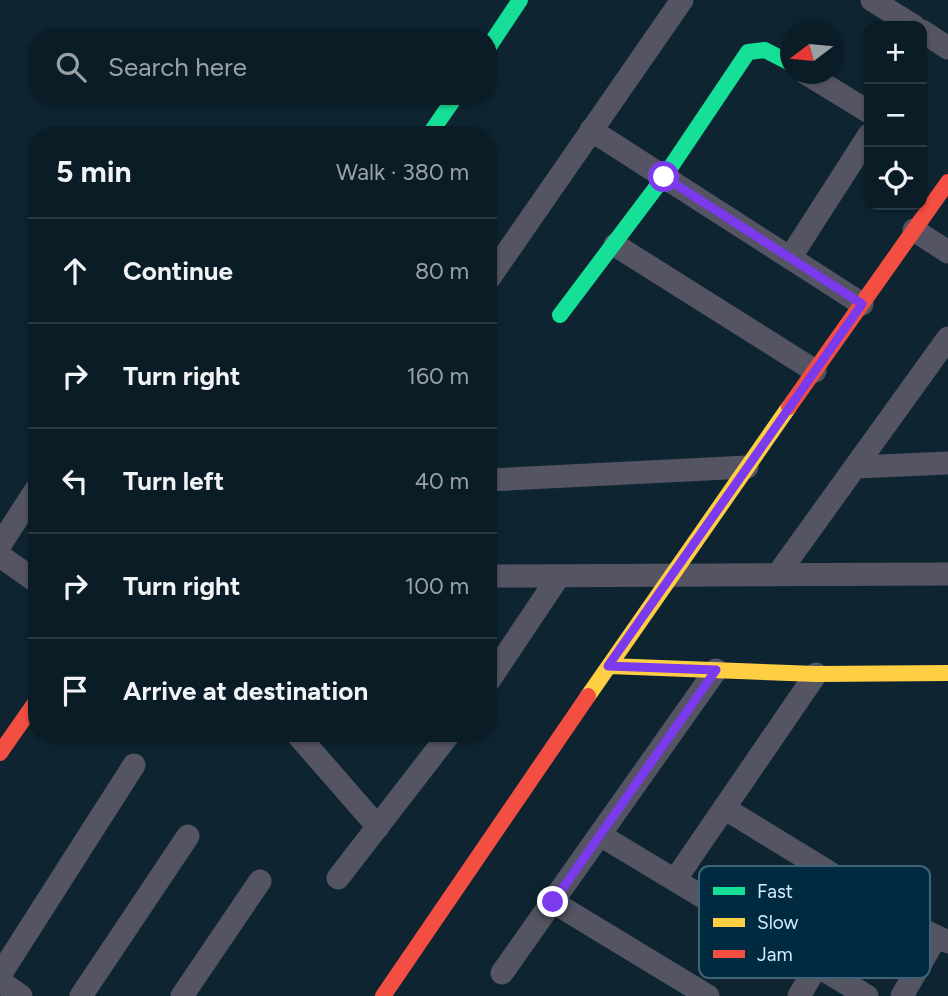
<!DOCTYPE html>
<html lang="en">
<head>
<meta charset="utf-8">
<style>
	:root { --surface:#0a1c25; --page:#182932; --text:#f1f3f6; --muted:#99a1a7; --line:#2a3a42 }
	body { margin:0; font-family:Figtree,sans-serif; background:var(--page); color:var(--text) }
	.controls { position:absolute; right:21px; top:21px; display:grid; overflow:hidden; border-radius:14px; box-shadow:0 2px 5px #0004 }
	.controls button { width:63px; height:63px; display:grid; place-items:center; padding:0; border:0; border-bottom:2px solid var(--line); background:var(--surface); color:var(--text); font:35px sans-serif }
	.compass { position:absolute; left:780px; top:21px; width:63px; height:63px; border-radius:50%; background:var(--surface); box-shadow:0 2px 5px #0004; rotate:254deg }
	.stop { position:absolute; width:21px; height:21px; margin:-16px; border:5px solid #7c3aed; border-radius:50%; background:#fff }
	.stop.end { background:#7c3aed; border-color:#fff; box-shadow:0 2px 7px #0008 }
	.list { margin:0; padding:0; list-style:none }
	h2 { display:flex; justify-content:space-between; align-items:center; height:91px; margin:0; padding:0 28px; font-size:30px }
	h2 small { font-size:23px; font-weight:400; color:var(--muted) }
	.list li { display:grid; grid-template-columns:46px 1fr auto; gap:21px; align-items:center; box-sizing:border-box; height:105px; padding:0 28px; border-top:2px solid var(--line) }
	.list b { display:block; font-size:26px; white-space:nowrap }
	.list em { font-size:23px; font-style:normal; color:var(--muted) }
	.icon { flex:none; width:38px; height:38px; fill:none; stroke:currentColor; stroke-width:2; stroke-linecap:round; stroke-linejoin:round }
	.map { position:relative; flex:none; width:948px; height:996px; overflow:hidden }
	.search { position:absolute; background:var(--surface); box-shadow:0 2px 5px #0004; left:28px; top:28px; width:469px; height:77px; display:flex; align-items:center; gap:18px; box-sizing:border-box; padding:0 24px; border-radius:28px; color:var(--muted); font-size:26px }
	.panel { position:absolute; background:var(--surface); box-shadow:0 2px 5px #0004; left:28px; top:126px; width:469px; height:616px; border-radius:28px }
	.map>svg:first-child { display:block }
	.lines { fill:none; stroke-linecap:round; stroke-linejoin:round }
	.street { stroke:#545462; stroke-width:23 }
	.fast { stroke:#16e098; stroke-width:16 }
	.slow { stroke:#ffcf43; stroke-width:16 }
	.jam { stroke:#f24e42; stroke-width:16 }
	.route { stroke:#7c3aed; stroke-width:9 }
	.key { fill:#002a3f; stroke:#3f6478; stroke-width:2 }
	.key-label { font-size:19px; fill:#d1ecfc }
</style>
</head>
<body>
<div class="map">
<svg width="948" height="996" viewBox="0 0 948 996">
	<rect width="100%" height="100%" fill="#0e2531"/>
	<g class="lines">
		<!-- street -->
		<path class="street" d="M 872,0 L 914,26
			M 922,31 L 948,48
			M 807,74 L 869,112
			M 591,130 L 862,304
			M 914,230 L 948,252
			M 615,245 L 815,371
			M 790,258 L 869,135
			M 488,280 L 682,0
			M 856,467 L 948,463
			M 488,480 L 747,467
			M 0,545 L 37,488
			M 0,556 L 37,582
			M 778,574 L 948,338
			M 488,576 L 948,574
			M 488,682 L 559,576
			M 296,733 L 378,827
			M 724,808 L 925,931 L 948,942
			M 600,835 L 867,996
			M 338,878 L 450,733
			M 675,880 L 816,674
			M 553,902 L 708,996
			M 502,973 L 716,670
			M 0,975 L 134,765
			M 0,981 L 21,996
			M 81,996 L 188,836
			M 182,996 L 260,881
			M 799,996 L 817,966
			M 902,996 L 936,937"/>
		<!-- fast -->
		<path class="fast" d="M 488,48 L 520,0
			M 429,135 L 456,96
			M 560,315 L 664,177 L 748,52 L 765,50 L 790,63"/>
		<!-- slow -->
		<path class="slow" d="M 609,666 L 816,674 L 948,673
			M 588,696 L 789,407"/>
		<!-- jam -->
		<path class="jam" d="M 789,407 L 948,182
			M 0,753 L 37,700
			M 383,996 L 588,696"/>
	</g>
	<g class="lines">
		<!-- route -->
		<path class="route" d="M 553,902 L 716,670 L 608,666 L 862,304 L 664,177"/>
	</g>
	<!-- legend -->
	<rect x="699" y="866" width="231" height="112" rx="10" class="key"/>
	<rect x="713" y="887" width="32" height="8" fill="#16e098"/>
	<rect x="713" y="918" width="32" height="9" fill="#ffcf43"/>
	<rect x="713" y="950" width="32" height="8" fill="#f24e42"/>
	<g class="key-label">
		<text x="757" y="898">Fast</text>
		<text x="757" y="929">Slow</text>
		<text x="757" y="961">Jam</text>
	</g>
</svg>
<div class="controls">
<button>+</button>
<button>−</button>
<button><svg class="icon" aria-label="locate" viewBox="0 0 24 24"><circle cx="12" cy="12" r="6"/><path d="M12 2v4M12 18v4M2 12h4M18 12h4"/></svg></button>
</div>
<svg class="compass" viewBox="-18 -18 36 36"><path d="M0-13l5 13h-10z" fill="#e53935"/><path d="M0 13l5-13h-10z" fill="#99a1a7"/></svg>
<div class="stop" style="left:664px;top:177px"></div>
<div class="stop end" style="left:553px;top:902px"></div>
<div class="search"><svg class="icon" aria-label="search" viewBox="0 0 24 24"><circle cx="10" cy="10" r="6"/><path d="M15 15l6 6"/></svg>Search here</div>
<section class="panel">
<h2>5 min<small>Walk · 380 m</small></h2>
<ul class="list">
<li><svg class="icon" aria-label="ahead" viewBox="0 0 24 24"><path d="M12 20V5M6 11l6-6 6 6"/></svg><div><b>Continue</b></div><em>80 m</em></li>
<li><svg class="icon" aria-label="right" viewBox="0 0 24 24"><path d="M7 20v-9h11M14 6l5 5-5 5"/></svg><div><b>Turn right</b></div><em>160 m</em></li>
<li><svg class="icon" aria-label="left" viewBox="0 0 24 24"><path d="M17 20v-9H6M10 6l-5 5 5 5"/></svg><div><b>Turn left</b></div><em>40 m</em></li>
<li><svg class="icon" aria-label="right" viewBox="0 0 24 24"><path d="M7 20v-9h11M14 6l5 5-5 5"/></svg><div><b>Turn right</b></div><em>100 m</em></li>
<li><svg class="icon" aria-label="arrive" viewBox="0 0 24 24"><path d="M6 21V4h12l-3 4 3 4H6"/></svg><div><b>Arrive at destination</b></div></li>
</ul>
</section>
</div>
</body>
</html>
